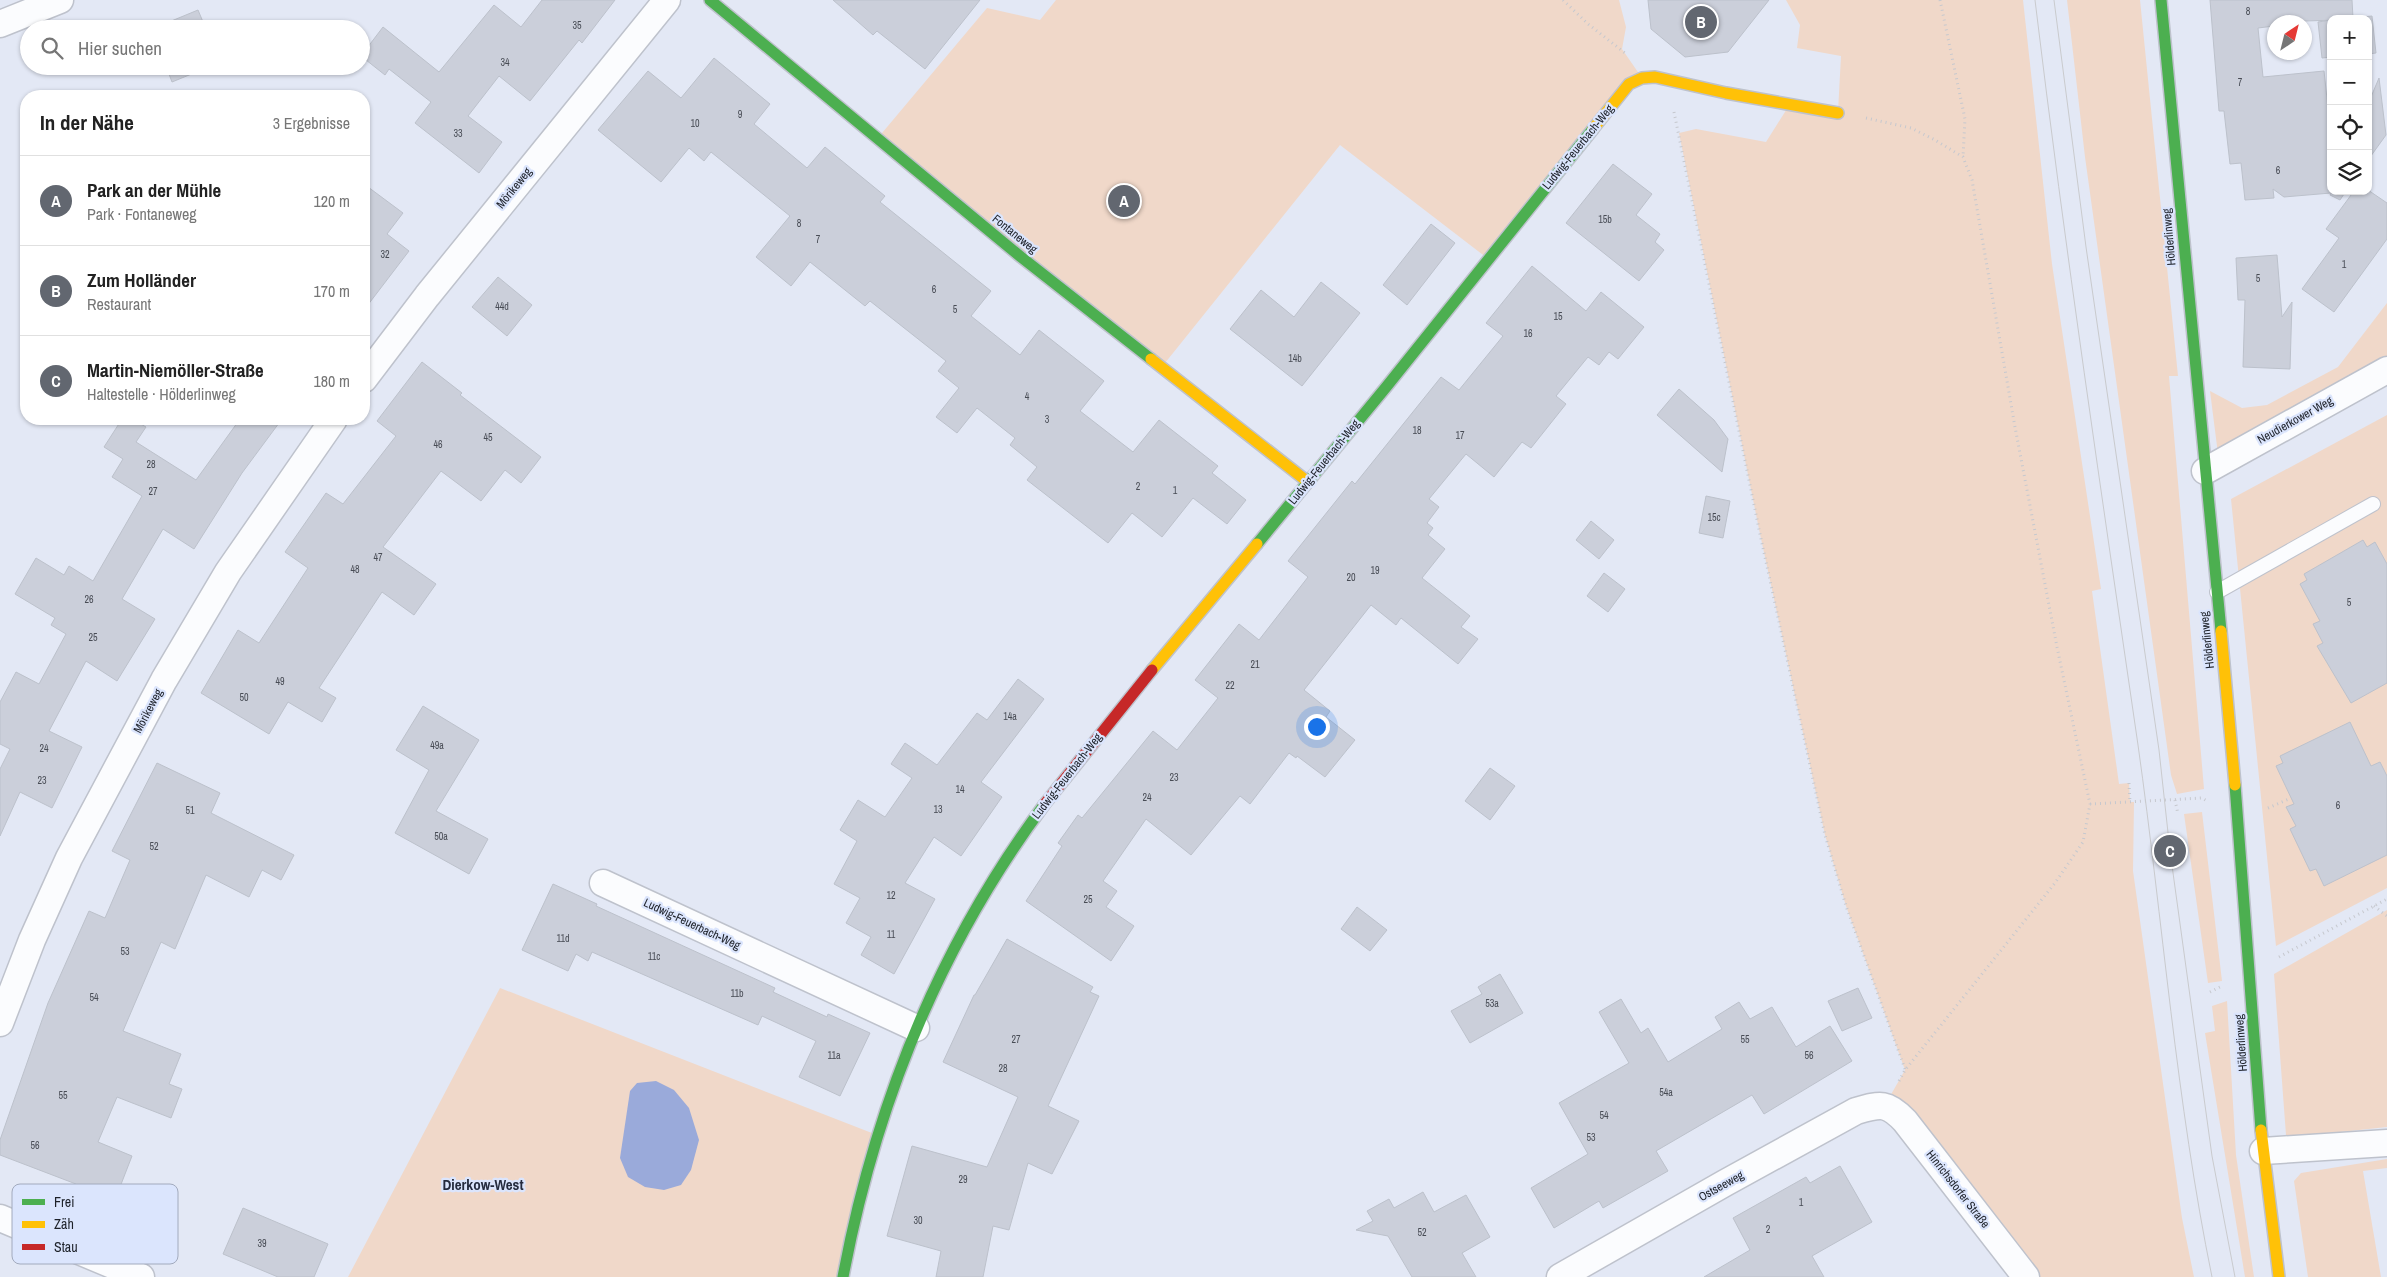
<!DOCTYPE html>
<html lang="de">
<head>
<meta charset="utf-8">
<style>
	:root { --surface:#fff; --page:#f2f2f2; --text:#222; --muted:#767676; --line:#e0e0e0; --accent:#626770 }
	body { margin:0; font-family:"Archivo Narrow",sans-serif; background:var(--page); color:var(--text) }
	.controls { position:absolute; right:15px; top:15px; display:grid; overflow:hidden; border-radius:10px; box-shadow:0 1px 4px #0004 }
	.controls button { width:45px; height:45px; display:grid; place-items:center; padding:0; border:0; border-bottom:1px solid var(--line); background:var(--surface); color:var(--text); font:25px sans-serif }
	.compass { position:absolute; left:2267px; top:15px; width:45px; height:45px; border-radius:50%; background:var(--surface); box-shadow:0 1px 4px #0004; rotate:35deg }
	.you { position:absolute; left:1316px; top:726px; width:18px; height:18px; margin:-12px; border:4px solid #fff; border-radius:50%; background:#1a73e8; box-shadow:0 0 0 8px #1a73e833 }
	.badge { display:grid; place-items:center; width:32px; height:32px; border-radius:50%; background:var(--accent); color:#fff; font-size:16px; font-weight:700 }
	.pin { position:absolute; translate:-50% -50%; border:2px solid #fff; box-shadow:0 1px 5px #0006 }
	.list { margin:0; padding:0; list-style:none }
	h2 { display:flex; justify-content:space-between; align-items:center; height:65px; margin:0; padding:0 20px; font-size:21px }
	h2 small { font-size:16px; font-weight:400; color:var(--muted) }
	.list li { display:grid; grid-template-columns:32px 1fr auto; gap:15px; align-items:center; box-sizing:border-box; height:90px; padding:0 20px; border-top:1px solid var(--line) }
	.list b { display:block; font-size:19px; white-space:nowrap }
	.list p { margin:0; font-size:16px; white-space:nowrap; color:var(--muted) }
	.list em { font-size:16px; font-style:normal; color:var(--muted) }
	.icon { flex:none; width:28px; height:28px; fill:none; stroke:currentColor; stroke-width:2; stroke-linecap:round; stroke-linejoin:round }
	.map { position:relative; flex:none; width:2387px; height:1277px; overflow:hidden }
	.search { position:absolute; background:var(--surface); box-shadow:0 1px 4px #0004; left:20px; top:20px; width:350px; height:55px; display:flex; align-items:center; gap:12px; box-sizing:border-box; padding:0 18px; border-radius:28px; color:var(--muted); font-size:19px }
	.panel { position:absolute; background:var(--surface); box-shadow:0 1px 4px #0004; left:20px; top:90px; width:350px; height:335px; border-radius:20px }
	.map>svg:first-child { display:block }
	.green { fill:#f0d8c9 }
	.water { fill:#9aaada }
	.building { fill:#cbcfda; stroke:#bcc1cb }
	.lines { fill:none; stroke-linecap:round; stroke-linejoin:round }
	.lane-casing { stroke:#bec2cc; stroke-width:16 }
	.street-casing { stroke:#bec2cc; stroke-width:29 }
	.fast-casing { stroke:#bec2cc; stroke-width:14 }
	.slow-casing { stroke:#bec2cc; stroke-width:14 }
	.jam-casing { stroke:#bec2cc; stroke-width:14 }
	.path { stroke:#c6c8ce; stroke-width:3; stroke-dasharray:1 4; stroke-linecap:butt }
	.lane { stroke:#fbfcfe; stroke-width:14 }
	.street { stroke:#fbfcfe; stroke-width:26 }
	.fast { stroke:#4caf50; stroke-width:11 }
	.slow { stroke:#ffc107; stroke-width:11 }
	.jam { stroke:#c62828; stroke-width:11 }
	.tram { stroke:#c9cacd; stroke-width:1 }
	.labels { text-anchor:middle; stroke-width:4.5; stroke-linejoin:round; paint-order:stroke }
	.number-label { font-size:10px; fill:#484c55 }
	.street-label { font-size:12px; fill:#1d2129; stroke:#dbe5fd }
	.quarter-label { font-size:15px; font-weight:bold; fill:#252b3e; stroke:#dbe5fd }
	.key { fill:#dbe5fd; stroke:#a2aabd; stroke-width:1 }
	.key-label { font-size:14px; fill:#1d2129 }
</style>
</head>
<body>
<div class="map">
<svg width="2387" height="1277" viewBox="0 0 2387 1277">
	<rect width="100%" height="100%" fill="#e3e8f5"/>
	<!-- green -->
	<path class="green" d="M 1056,0 L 1619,0 L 1626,27 L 1622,49 L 1642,78 L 1487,258 L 1340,145 L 1161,368 L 877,139 L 987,8 L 1040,20 Z
		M 1786,0 L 2023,0 L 2052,264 L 2101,589 L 2092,591 L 2119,784 L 2129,783 L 2130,802 L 2134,802 L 2133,871 L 2182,1218 L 2194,1277 L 2026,1277 L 1885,1105 L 1905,1070 L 1846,906 L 1825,835 L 1760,534 L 1679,133 L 1696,129 L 1766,142 L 1790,104 L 1838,112 L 1841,56 L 1797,48 L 1800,25 Z
		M 2067,0 L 2140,0 L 2178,376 L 2169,376 L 2204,789 L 2177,794 L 2171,775 L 2085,157 Z
		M 2387,303 L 2387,370 L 2219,462 L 2210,391 L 2242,408 L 2267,405 L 2338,367 Z
		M 2387,415 L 2387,888 L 2276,946 L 2231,499 Z
		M 2202,812 L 2222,981 L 2208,983 L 2184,814 Z
		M 2387,910 L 2387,1127 L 2303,1136 L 2286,1135 L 2274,974 Z
		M 500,988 L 877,1135 L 843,1277 L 348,1277 Z
		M 2227,1001 L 2236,1155 L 2254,1277 L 2245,1277 L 2205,1033 L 2215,1031 L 2212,1006 Z
		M 2387,1159 L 2387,1168 L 2363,1171 L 2381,1277 L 2308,1277 L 2294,1181 L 2301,1173 Z"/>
	<!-- water -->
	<path class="water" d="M 656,1081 L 674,1090 L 689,1108 L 699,1140 L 691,1170 L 681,1185 L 664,1190 L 645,1187 L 628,1177 L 620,1158 L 630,1091 L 637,1083 Z"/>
	<!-- building -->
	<path class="building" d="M 542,0 L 615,0 L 582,43 L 579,40 L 530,101 L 499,76 L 468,116 L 502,142 L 479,173 L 415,123 L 431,102 L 389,69 L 385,75 L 361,56 L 383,27 L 439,72 L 494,5 L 521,27 Z
		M 833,0 L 980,0 L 925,69 L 877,31 L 873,35 Z
		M 1648,0 L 1769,0 L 1728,52 L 1685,57 L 1651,29 Z
		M 2210,0 L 2352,0 L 2353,18 L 2372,16 L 2376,53 L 2368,54 L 2368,19 L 2274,22 L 2274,26 L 2258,28 L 2263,77 L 2324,71 L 2331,136 L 2331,191 L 2346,191 L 2340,200 L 2330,195 L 2331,193 L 2284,197 L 2273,189 L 2274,198 L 2245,200 L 2241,163 L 2230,164 L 2224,111 L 2219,111 Z
		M 198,10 L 206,29 L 152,29 Z
		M 2331,20 L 2331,57 L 2322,58 L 2318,22 Z
		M 714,58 L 770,104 L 754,124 L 807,168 L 825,147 L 885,196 L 880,202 L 991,291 L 971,316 L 1020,355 L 1039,330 L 1104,381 L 1080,411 L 1133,452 L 1159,420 L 1218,466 L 1212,473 L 1246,500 L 1227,524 L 1193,498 L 1162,537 L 1132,513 L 1108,543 L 1027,480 L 1037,467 L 1010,445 L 1015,438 L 977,408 L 957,433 L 936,417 L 959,388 L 938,371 L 946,361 L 870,301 L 865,306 L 810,262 L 791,286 L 756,257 L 790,216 L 711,152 L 704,161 L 689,148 L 661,182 L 598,130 L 648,71 L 681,98 Z
		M 166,66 L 211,66 L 172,82 Z
		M 2379,78 L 2386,135 L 2368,160 L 2368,104 Z
		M 1613,164 L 1652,194 L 1636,215 L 1660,234 L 1655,242 L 1664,250 L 1639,281 L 1566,223 Z
		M 364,184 L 403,213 L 387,234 L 409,251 L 364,310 Z
		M 2368,190 L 2387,203 L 2387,239 L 2334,312 L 2302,289 L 2339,238 L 2326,229 L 2354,191 L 2368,191 Z
		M 1431,224 L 1455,243 L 1407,305 L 1383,285 Z
		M 2277,255 L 2282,317 L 2292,302 L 2290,369 L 2243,367 L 2245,300 L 2238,300 L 2236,258 Z
		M 1532,266 L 1586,311 L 1601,292 L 1644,327 L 1618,359 L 1609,352 L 1599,365 L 1588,357 L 1556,396 L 1566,404 L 1531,448 L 1522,442 L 1494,477 L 1466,454 L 1429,499 L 1439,507 L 1427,523 L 1433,528 L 1428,535 L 1445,549 L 1422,578 L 1470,616 L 1461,627 L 1478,639 L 1458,664 L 1401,618 L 1396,625 L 1371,605 L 1304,690 L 1330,711 L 1326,717 L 1355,740 L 1325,777 L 1297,756 L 1296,758 L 1289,753 L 1250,804 L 1240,796 L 1191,855 L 1146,819 L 1103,881 L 1117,891 L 1106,907 L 1134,926 L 1111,961 L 1026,901 L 1062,846 L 1058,843 L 1078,815 L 1082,818 L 1153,731 L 1177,750 L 1218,698 L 1195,680 L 1239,624 L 1259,640 L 1308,577 L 1288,561 L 1352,481 L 1355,484 L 1441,377 L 1459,390 L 1503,336 L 1486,323 Z
		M 498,277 L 532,305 L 507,336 L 472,307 Z
		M 1321,282 L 1360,313 L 1302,386 L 1230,329 L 1261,290 L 1294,317 Z
		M 422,362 L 462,393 L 460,395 L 541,457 L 521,483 L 505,470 L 481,501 L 441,471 L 383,547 L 436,584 L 414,615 L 382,592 L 319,688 L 336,698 L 322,722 L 288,702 L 269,734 L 201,693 L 238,630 L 259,643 L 308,568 L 285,552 L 326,493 L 343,504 L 396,436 L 377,421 Z
		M 1679,389 L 1714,420 L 1728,439 L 1722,472 L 1657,415 Z
		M 122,419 L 132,419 L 146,427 L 136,442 L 196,480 L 240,419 L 282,419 L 242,473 L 194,549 L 163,529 L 122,599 L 155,619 L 117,681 L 86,661 L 49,731 L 82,747 L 52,808 L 20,792 L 0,836 L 0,769 L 10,749 L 0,744 L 0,702 L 16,672 L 39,684 L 66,634 L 51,625 L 55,618 L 15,594 L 36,558 L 64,575 L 69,566 L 93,581 L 142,496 L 112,477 L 123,459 L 104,447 Z
		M 1706,496 L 1730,501 L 1723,538 L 1699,533 Z
		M 1591,521 L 1614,540 L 1599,559 L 1576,540 Z
		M 2363,540 L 2367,547 L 2375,542 L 2387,564 L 2387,683 L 2351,703 L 2317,646 L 2323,643 L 2313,624 L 2320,621 L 2300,584 L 2307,580 L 2304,574 Z
		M 1604,573 L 1625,589 L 1608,612 L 1587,596 Z
		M 1018,679 L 1044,699 L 981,782 L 1002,797 L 961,856 L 934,837 L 905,883 L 935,899 L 894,974 L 861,955 L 871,937 L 846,923 L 860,898 L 834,884 L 857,841 L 840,830 L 858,800 L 885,817 L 912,778 L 891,764 L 905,743 L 937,765 L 977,713 L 987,720 Z
		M 423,706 L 479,740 L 436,811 L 488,839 L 469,874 L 395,833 L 429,770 L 396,750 Z
		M 2350,722 L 2371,766 L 2380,762 L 2387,776 L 2387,855 L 2324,886 L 2316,869 L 2310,871 L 2290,829 L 2296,826 L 2286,807 L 2294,804 L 2276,766 L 2283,763 L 2280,756 Z
		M 157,763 L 220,793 L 211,813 L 294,855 L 281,880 L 262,870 L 249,897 L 206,875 L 175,949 L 161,942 L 123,1031 L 181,1054 L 169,1084 L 182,1089 L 171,1118 L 117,1097 L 98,1142 L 132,1156 L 113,1205 L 74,1189 L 76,1184 L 0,1155 L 0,1140 L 48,1003 L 89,911 L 105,918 L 130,860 L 112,851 Z
		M 1490,768 L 1515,786 L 1490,820 L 1465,801 Z
		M 553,884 L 597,904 L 596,906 L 775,988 L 773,992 L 827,1017 L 828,1014 L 870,1033 L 840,1096 L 799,1077 L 816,1041 L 762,1016 L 758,1025 L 592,952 L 588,961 L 576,954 L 568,971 L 522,950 Z
		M 1357,907 L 1387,930 L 1370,951 L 1341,929 Z
		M 1007,939 L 1093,987 L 1090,992 L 1099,996 L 1048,1106 L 1079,1121 L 1052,1174 L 1028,1163 L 1009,1230 L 993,1226 L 983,1277 L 936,1277 L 941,1251 L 887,1236 L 912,1146 L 987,1167 L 1018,1097 L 943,1062 L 974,995 L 975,995 Z
		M 1500,974 L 1523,1013 L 1470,1043 L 1451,1011 L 1482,994 L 1478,987 Z
		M 1858,988 L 1872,1018 L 1842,1031 L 1828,1001 Z
		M 1621,999 L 1641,1033 L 1648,1028 L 1668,1062 L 1722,1029 L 1715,1017 L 1739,1002 L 1750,1019 L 1772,1007 L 1796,1047 L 1830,1026 L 1852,1061 L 1764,1114 L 1752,1095 L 1656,1151 L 1668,1171 L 1603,1208 L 1599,1201 L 1554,1228 L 1531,1188 L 1588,1154 L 1559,1103 L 1629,1063 L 1599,1012 Z
		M 1840,1166 L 1872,1222 L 1812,1256 L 1824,1277 L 1704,1277 L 1750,1250 L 1733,1218 L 1806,1177 L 1810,1183 Z
		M 1423,1192 L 1434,1212 L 1466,1195 L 1490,1237 L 1462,1253 L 1476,1277 L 1412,1277 L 1388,1236 L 1356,1230 L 1373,1221 L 1367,1211 L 1389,1199 L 1394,1208 Z
		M 243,1208 L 328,1244 L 314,1277 L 278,1277 L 223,1254 Z"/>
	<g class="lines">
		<!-- lane casing -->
		<g class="lane-casing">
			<path id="lane" d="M 2217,592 L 2373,504"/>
		</g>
		<!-- street casing -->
		<g class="street-casing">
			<path id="street" d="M 0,24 L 60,0
				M 364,379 L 427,296 L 667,0
				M 2205,471 L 2387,370
				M 603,883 L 916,1028
				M 0,1023 L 32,940 L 69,858 L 164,680 L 228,572 L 334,419
				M 2263,1151 L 2387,1143
				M 0,1218 L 141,1277
				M 1560,1277 L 1725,1183 L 1856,1111 C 1881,1104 1887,1102 1905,1121 L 2026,1277"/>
		</g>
		<!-- fast casing -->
		<g class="fast-casing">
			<path id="fast" d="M 710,0 L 1021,257 L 1151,359
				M 2161,0 L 2221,631
				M 1257,544 L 1387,386 L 1593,129
				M 2235,785 L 2261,1130
				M 843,1277 C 875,1106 940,945 1044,805"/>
		</g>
		<!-- slow casing -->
		<g class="slow-casing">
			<path id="slow" d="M 1593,129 L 1629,84 L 1642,78 L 1655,77 L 1726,93 L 1838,113
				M 1151,359 L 1308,482
				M 2221,631 L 2235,785
				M 1152,670 L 1257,544
				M 2261,1130 L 2279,1277"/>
		</g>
		<!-- jam casing -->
		<g class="jam-casing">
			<path id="jam" d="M 1044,805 L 1152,670"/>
		</g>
		<!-- path -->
		<path class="path" d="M 1563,0 L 1588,24 L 1625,53
			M 1940,0 L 1965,119 L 1963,157
			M 1674,112 L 1760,534 L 1825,835 L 1846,906 L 1905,1069
			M 1866,118 L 1911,128 L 1935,140 L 1963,157 L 1972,180 L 2015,427 L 2057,647 L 2090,804 L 2083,842 L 2055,883 L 1905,1070 L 1899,1081
			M 2129,783 L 2130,802
			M 2175,800 L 2178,814
			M 2090,804 L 2202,798 L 2207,801
			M 2268,808 L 2291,798
			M 2374,906 L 2387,916
			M 2279,957 L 2387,899
			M 2210,992 L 2220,987"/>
		<!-- lane -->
		<use href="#lane" class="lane"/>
		<!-- street -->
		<use href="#street" class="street"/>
		<!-- fast -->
		<use href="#fast" class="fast"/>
		<!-- slow -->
		<use href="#slow" class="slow"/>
		<!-- jam -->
		<use href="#jam" class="jam"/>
		<!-- tram -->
		<path class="tram" d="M 2035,0 C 2065,249 2102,497 2138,745 C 2163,922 2176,1101 2212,1277
			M 2054,0 L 2086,247 L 2159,750 L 2170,851 L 2212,1156 L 2235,1277"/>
	</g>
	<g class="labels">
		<!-- number labels -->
		<g class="number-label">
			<text x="2248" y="15">8</text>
			<text x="577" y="29">35</text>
			<text x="505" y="66">34</text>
			<text x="2240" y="86">7</text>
			<text x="740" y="118">9</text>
			<text x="695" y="127">10</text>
			<text x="458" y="137">33</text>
			<text x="2278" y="174">6</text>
			<text x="1605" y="223">15b</text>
			<text x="799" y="227">8</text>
			<text x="818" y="243">7</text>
			<text x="385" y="258">32</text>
			<text x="2344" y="268">1</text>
			<text x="2258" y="282">5</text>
			<text x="934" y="293">6</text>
			<text x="502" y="310">44d</text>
			<text x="955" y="313">5</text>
			<text x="1558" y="320">15</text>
			<text x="1528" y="337">16</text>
			<text x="1295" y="362">14b</text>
			<text x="1027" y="400">4</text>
			<text x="1047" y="423">3</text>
			<text x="1417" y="434">18</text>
			<text x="1460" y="439">17</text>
			<text x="488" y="441">45</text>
			<text x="438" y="448">46</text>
			<text x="151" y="468">28</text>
			<text x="1138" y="490">2</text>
			<text x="1175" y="494">1</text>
			<text x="153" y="495">27</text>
			<text x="1714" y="521">15c</text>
			<text x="378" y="561">47</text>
			<text x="355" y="573">48</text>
			<text x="1375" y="574">19</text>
			<text x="1351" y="581">20</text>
			<text x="89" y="603">26</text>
			<text x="2349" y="606">5</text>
			<text x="93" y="641">25</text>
			<text x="1255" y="668">21</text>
			<text x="280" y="685">49</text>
			<text x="1230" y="689">22</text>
			<text x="244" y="701">50</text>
			<text x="1010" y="720">14a</text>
			<text x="437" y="749">49a</text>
			<text x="44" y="752">24</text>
			<text x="1174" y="781">23</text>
			<text x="42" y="784">23</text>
			<text x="960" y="793">14</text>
			<text x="1147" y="801">24</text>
			<text x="2338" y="809">6</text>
			<text x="938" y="813">13</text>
			<text x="190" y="814">51</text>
			<text x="441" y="840">50a</text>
			<text x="154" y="850">52</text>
			<text x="891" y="899">12</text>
			<text x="1088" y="903">25</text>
			<text x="891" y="938">11</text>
			<text x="563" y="942">11d</text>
			<text x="125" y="955">53</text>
			<text x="654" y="960">11c</text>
			<text x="737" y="997">11b</text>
			<text x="94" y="1001">54</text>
			<text x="1492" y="1007">53a</text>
			<text x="1016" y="1043">27</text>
			<text x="1745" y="1043">55</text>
			<text x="834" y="1059">11a</text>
			<text x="1809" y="1059">56</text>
			<text x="1003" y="1072">28</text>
			<text x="1666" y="1096">54a</text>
			<text x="63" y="1099">55</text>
			<text x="1604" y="1119">54</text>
			<text x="1591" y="1141">53</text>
			<text x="35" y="1149">56</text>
			<text x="963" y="1183">29</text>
			<text x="1801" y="1206">1</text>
			<text x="918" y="1224">30</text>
			<text x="1768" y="1233">2</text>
			<text x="1422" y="1236">52</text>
			<text x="262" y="1247">39</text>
		</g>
		<!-- street labels -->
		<g class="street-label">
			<text transform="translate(1578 147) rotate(-51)" y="4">Ludwig-Feuerbach-Weg</text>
			<text transform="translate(514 188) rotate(-51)" y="4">Mörikeweg</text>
			<text transform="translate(1015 234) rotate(39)" y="4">Fontaneweg</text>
			<text transform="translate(2169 237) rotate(-95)" y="4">Hölderlinweg</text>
			<text transform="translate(2295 420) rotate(-29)" y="4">Neudierkower Weg</text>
			<text transform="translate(1324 462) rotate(-51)" y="4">Ludwig-Feuerbach-Weg</text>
			<text transform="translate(2207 640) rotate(-96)" y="4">Hölderlinweg</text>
			<text transform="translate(148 711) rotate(-62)" y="4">Mörikeweg</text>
			<text transform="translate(1067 776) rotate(-52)" y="4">Ludwig-Feuerbach-Weg</text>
			<text transform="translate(692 924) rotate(25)" y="4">Ludwig-Feuerbach-Weg</text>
			<text transform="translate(2241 1043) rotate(-94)" y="4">Hölderlinweg</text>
			<text transform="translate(1721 1186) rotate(-29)" y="4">Ostseeweg</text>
			<text transform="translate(1958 1189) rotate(52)" y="4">Hinrichsdorfer Straße</text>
		</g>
		<!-- quarter labels -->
		<g class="quarter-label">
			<text x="483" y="1190">Dierkow-West</text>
		</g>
	</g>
	<!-- legend -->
	<rect x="12" y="1184" width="166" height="80" rx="8" class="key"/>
	<rect x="22" y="1199" width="23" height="6" fill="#4caf50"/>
	<rect x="22" y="1221" width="23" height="7" fill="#ffc107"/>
	<rect x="22" y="1244" width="23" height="6" fill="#c62828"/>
	<g class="key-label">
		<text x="54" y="1207">Frei</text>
		<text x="54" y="1229">Zäh</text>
		<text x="54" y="1252">Stau</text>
	</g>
</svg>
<div class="controls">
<button>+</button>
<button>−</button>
<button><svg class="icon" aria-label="locate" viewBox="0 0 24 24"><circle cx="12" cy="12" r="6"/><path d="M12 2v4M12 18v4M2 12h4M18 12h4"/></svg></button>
<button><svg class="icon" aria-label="layers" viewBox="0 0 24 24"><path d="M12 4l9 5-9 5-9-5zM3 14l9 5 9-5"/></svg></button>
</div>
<svg class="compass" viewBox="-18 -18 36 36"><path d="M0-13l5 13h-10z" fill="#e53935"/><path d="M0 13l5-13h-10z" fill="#767676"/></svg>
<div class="you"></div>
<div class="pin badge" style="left:1124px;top:201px">A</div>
<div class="pin badge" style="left:1701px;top:22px">B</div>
<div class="pin badge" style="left:2170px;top:851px">C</div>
<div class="search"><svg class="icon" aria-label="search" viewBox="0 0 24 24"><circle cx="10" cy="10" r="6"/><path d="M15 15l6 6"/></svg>Hier suchen</div>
<section class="panel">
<h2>In der Nähe<small>3 Ergebnisse</small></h2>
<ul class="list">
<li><span class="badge">A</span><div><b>Park an der Mühle</b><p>Park · Fontaneweg</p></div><em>120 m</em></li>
<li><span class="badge">B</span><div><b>Zum Holländer</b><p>Restaurant</p></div><em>170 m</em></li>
<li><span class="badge">C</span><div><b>Martin-Niemöller-Straße</b><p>Haltestelle · Hölderlinweg</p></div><em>180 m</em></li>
</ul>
</section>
</div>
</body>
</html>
